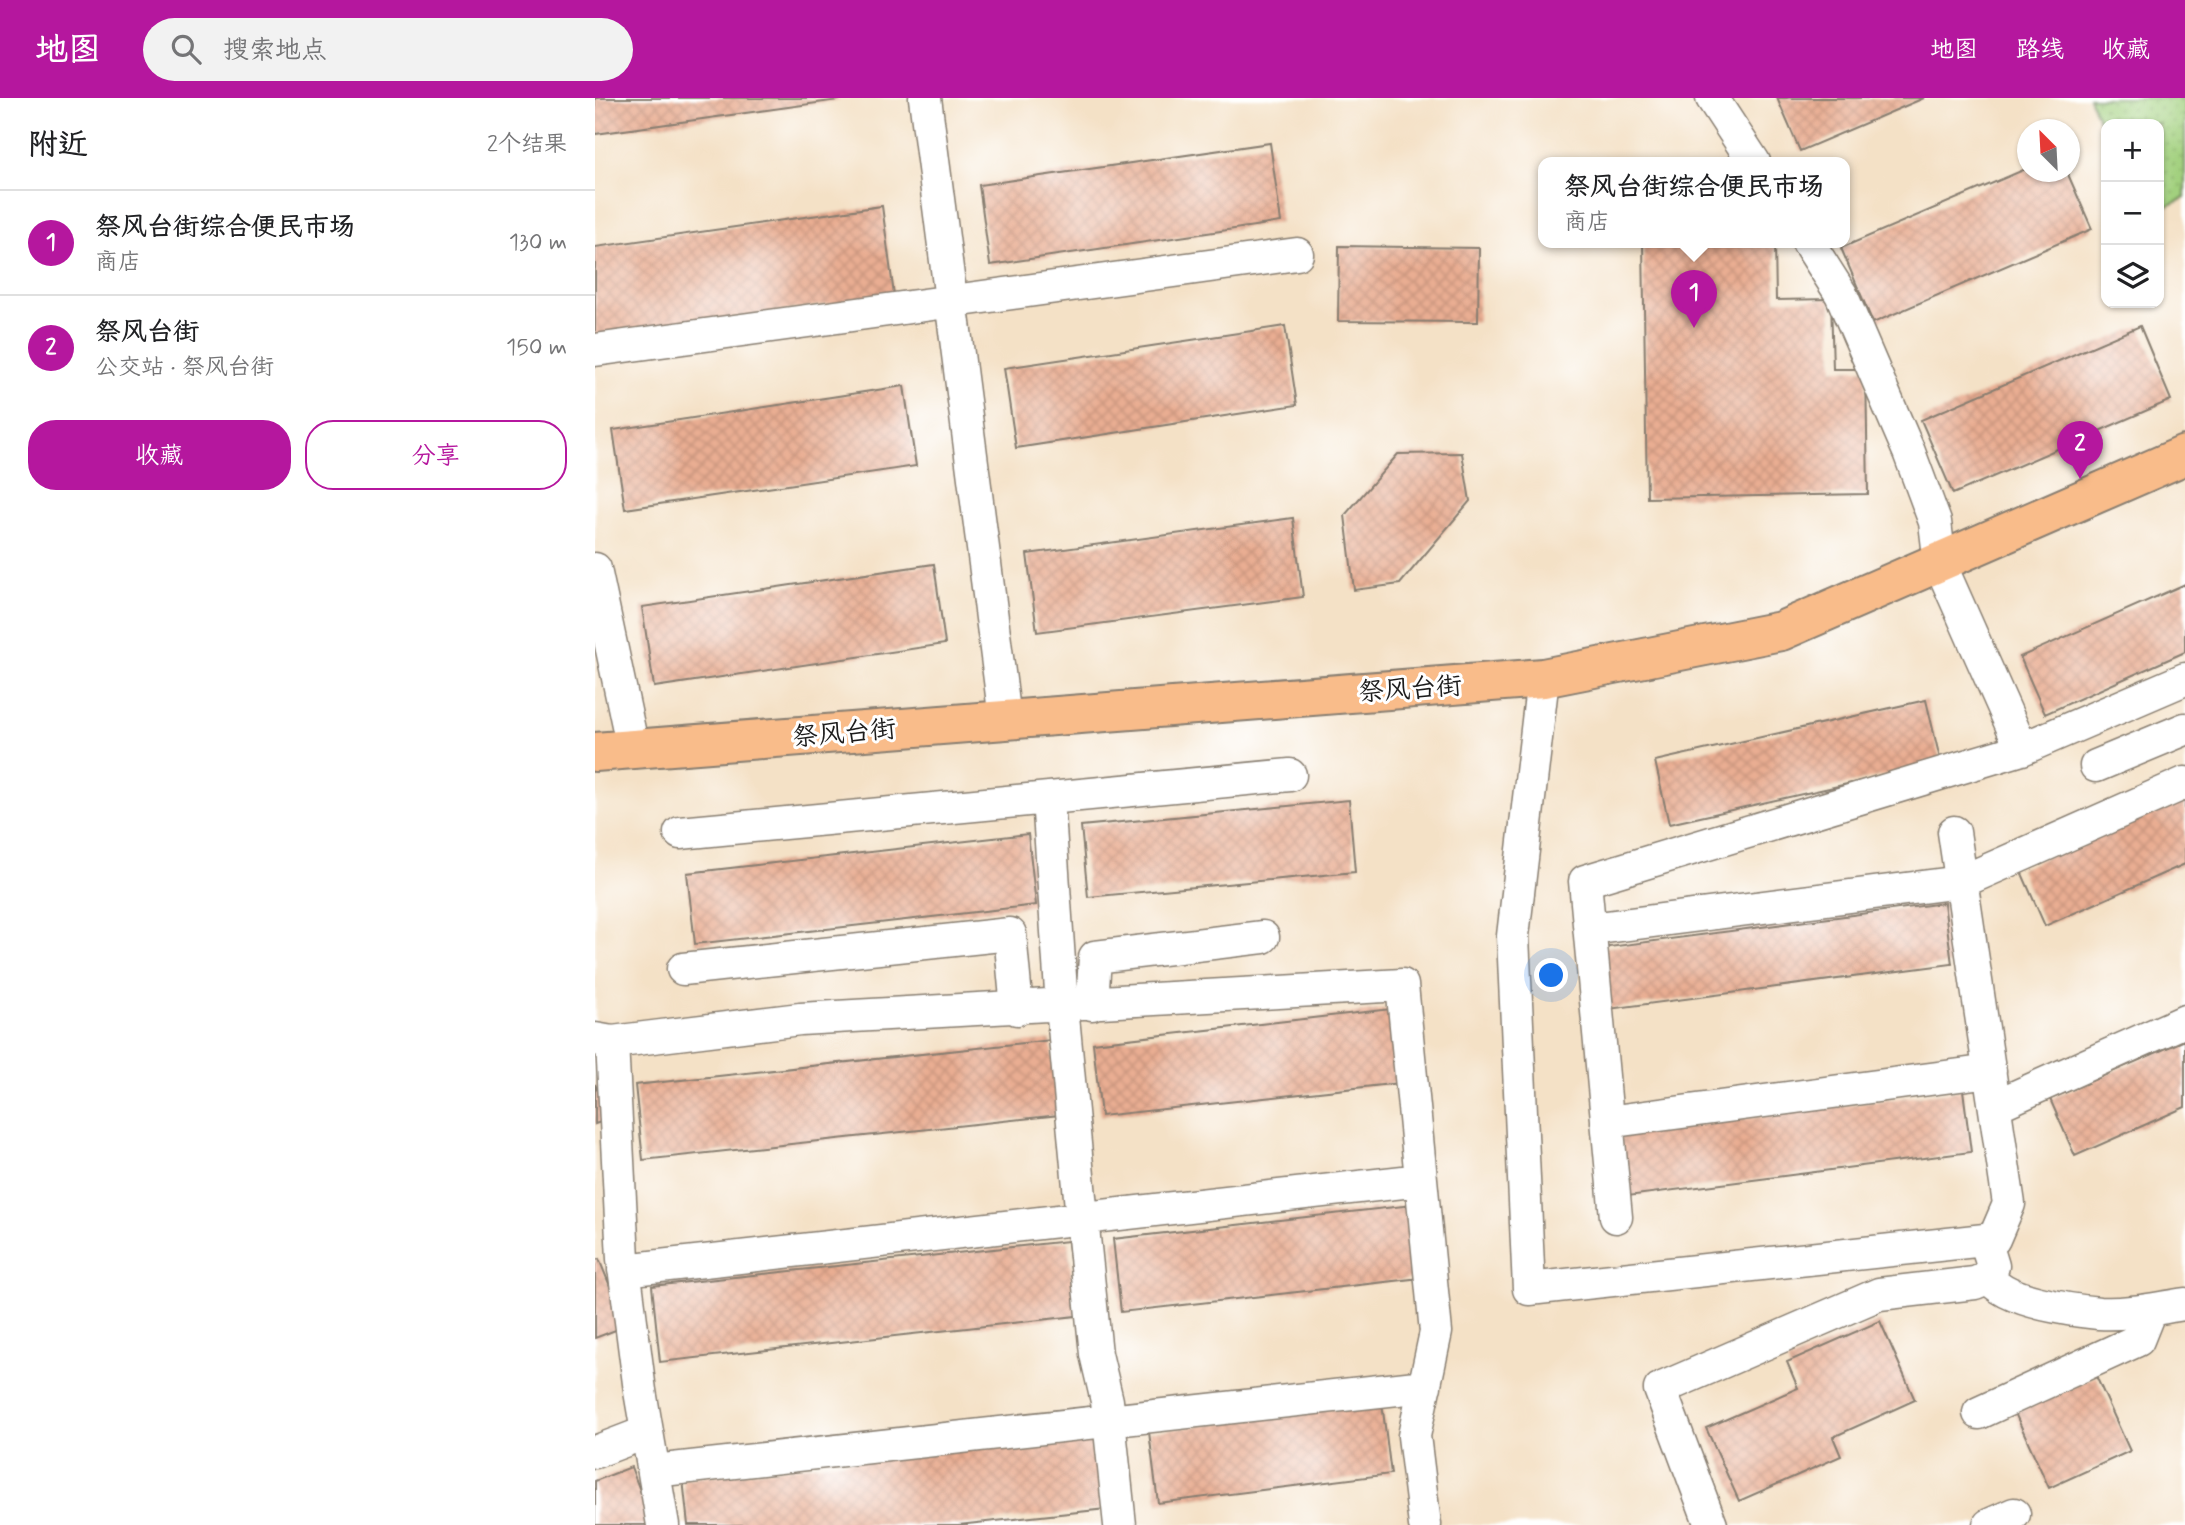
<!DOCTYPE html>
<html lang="zh">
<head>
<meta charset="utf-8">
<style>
	:root { --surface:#fff; --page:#f2f2f2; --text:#202124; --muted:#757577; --line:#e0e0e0; --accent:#b5179e }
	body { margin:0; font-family:Mynerve,"LXGW WenKai TC",sans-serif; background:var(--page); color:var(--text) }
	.controls { position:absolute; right:21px; top:21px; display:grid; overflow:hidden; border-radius:14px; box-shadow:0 2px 5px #0004 }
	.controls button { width:63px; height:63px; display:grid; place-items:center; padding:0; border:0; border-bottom:2px solid var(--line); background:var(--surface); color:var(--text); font:35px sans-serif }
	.compass { position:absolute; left:1422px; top:21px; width:63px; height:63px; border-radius:50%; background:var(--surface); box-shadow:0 2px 5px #0004; rotate:336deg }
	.you { position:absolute; left:957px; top:878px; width:24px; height:24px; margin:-18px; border:5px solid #fff; border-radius:50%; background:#1a73e8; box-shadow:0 0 0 10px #1a73e833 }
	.badge { display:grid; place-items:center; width:46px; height:46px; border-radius:50%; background:var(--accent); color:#fff; font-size:23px; font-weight:700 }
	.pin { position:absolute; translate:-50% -58px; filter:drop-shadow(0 2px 4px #0008) }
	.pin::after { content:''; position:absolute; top:37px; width:24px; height:21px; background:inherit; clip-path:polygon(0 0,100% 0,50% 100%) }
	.popup { position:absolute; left:943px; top:59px; width:312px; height:91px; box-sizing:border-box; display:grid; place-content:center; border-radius:14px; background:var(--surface); filter:drop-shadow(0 2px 5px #0005); font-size:23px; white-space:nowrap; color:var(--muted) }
	.popup b { font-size:26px; color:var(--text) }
	.popup::after { content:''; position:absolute; left:50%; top:100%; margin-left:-14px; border:14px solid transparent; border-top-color:var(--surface) }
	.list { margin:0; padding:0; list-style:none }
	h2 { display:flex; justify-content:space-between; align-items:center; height:91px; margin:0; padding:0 28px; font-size:30px }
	h2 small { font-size:23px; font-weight:400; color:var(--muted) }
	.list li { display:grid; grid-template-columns:46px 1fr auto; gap:21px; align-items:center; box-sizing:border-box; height:105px; padding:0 28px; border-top:2px solid var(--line) }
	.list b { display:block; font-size:26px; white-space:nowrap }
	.list p { margin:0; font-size:23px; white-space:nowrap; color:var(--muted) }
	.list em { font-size:23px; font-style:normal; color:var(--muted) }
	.actions { display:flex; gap:14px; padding:21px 28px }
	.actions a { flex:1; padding:16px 0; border:2px solid var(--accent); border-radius:28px; text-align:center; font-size:24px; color:var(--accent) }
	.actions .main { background:var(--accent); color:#fff }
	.icon { flex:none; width:38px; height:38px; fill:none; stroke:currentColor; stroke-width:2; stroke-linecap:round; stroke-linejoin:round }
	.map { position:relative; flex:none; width:1590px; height:1427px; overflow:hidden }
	header { display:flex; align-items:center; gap:42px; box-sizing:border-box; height:98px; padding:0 35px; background:var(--accent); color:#fff }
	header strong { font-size:33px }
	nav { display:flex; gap:38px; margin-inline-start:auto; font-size:24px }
	.search { width:490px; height:63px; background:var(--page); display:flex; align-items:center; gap:18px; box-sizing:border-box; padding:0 24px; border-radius:38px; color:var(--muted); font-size:26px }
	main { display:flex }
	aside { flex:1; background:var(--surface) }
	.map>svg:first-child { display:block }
	.grass { fill:url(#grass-dots); stroke:#5f764d; stroke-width:2 }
	.building { fill:url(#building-cross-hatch) }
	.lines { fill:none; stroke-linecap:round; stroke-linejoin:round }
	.minor-casing { stroke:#887e71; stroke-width:35 }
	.major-casing { stroke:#887e71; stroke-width:42 }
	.minor { stroke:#fff; stroke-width:32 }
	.major { stroke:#f9bc8a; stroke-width:38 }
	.labels { text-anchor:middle; stroke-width:6; stroke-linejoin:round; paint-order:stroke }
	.street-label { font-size:26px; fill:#1c1c1c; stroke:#fff }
</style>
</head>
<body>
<header>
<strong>地图</strong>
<div class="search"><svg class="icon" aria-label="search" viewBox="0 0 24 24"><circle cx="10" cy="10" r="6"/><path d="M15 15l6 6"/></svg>搜索地点</div>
<nav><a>地图</a><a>路线</a><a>收藏</a></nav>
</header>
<main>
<aside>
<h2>附近<small>2个结果</small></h2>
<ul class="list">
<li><span class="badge">1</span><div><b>祭风台街综合便民市场</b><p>商店</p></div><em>130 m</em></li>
<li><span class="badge">2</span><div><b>祭风台街</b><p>公交站 · 祭风台街</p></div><em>150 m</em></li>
</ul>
<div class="actions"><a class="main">收藏</a><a>分享</a></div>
</aside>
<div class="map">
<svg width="1590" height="1427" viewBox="0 0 1590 1427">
	<defs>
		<pattern id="grass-dots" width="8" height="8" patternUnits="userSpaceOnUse" patternTransform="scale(1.75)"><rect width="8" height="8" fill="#a2d07e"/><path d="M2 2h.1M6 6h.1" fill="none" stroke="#8bb26c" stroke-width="1.8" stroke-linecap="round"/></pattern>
		<pattern id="building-cross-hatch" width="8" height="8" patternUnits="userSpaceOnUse" patternTransform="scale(1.75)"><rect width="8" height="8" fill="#e9ad92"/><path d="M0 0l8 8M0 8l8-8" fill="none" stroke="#c7947d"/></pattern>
	</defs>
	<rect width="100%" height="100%" fill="#fff"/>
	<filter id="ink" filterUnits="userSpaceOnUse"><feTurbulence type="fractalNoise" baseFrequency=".0143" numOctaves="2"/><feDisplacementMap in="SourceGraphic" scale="14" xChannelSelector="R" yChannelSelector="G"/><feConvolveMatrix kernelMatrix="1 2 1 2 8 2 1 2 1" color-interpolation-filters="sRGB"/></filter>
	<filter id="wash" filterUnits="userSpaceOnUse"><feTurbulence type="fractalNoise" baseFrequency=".00686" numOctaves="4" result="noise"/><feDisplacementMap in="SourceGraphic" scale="28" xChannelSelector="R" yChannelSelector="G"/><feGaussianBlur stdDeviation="1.57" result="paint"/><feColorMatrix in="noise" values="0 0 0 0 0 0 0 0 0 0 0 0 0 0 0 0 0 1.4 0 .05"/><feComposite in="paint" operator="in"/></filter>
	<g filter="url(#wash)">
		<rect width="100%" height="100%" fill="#f4e1c6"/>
		<!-- grass -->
		<path class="grass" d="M 1494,0 L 1590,0 L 1590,100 L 1564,112 L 1564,26 L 1511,26 L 1511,38 Z"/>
		<g id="blocks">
			<!-- building -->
			<path class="building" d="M 0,0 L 244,0 L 244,2 L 0,36 Z
				M 1182,0 L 1329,0 L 1205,53 Z
				M 675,45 L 686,124 L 395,167 L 384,87 Z
				M 1433,70 L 1433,74 L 1472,74 L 1497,131 L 1278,225 L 1246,150 Z
				M 287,108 L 299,197 L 0,240 L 0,149 Z
				M 1048,144 L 1180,144 L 1181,202 L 1236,201 L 1238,271 L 1271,271 L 1273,396 L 1052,400 Z
				M 744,148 L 884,150 L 883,224 L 743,223 Z
				M 690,228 L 702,307 L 421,350 L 409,270 Z
				M 1545,228 L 1576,302 L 1358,396 L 1326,322 Z
				M 309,288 L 321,368 L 30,411 L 18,332 Z
				M 867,355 L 875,403 L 805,486 L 759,492 L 750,417 L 803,356 Z
				M 698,420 L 708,499 L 442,534 L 432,456 Z
				M 339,466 L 350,546 L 59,589 L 47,509 Z
				M 1590,486 L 1590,554 L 1450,616 L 1425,559 Z
				M 1331,602 L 1346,665 L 1074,726 L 1060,663 Z
				M 1590,699 L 1590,766 L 1450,828 L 1425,771 Z
				M 754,702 L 760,774 L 493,799 L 486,728 Z
				M 433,736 L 441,807 L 100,846 L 92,775 Z
				M 1349,805 L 1357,866 L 1014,911 L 1006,850 Z
				M 796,911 L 805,985 L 506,1018 L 498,945 Z
				M 456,942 L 464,1017 L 48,1062 L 40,987 Z
				M 1590,942 L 1590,1009 L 1480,1058 L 1455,1001 Z
				M 0,986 L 14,1021 L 0,1026 Z
				M 1368,992 L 1376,1054 L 1033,1098 L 1025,1037 Z
				M 817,1107 L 825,1180 L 526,1214 L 518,1141 Z
				M 473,1143 L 481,1218 L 65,1264 L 57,1188 Z
				M 4,1161 L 31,1228 L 0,1240 L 0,1162 Z
				M 1285,1223 L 1320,1302 L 1238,1339 L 1246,1358 L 1144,1403 L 1111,1330 L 1203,1290 L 1192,1264 Z
				M 1501,1278 L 1535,1353 L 1454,1390 L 1420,1315 Z
				M 787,1305 L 796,1376 L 563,1405 L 554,1334 Z
				M 503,1336 L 511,1411 L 363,1427 L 93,1427 L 88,1381 Z
				M 36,1369 L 58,1427 L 0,1427 L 0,1383 Z"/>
		</g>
	</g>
	<g filter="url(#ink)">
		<use href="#blocks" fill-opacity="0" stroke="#887e71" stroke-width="2"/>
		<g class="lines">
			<!-- minor casing -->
			<g class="minor-casing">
				<path id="minor" d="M 330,0 L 410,621
					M 1117,0 L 1159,64
					M 0,252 L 702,156
					M 0,471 L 38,651
					M 948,580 L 918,838 L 934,1191 L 1399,1141 L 1414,1106 L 1359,734
					M 1427,651 L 1590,581
					M 1501,668 L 1590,631
					M 453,700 L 467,908 L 487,1120 L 501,1256 L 512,1303 L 525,1427
					M 85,735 L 695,677
					M 995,831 L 1366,784 L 1590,685
					M 88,871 L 415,836 L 422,911
					M 497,906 L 500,859 L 668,839
					M 0,941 L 17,944 L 205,921 L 807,887 L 841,1234 L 819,1338 L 830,1427
					M 17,944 L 28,1161 L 45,1293 L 68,1427
					M 1400,1008 L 1590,923
					M 1012,1024 L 1395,973
					M 1021,1119 L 990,783 L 1427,651 L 1345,466 L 1340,424 L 1314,354 L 1246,196 L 1213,144
					M 29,1172 L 826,1082
					M 1394,1179 C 1409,1203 1475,1212 1504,1215 C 1532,1217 1562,1210 1590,1206
					M 1384,1315 L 1543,1242 L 1555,1212
					M 0,1354 L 52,1334
					M 59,1373 L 830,1288
					M 1116,1427 L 1065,1291 L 1284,1196 L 1380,1185 L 1394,1179 L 1398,1168 L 1390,1142
					M 1394,1427 L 1419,1416"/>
			</g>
			<!-- major casing -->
			<g class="major-casing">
				<path id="major" d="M 0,654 L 948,580 L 1186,533 L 1590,357"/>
			</g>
			<!-- minor -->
			<use href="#minor" class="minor"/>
			<!-- major -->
			<use href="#major" class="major"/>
		</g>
	</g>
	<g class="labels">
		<!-- street labels -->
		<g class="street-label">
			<text transform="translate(815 590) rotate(-4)" y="9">祭风台街</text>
			<text transform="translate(249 634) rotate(-5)" y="9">祭风台街</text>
		</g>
	</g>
</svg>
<div class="controls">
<button>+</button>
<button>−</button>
<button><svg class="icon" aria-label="layers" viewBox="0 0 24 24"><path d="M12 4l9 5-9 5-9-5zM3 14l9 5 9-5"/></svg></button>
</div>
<svg class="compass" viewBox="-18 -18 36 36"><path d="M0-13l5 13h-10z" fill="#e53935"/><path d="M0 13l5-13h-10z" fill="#757577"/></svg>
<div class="you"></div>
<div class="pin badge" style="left:1099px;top:230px">1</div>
<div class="popup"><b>祭风台街综合便民市场</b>商店</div>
<div class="pin badge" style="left:1485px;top:381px">2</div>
</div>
</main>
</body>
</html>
